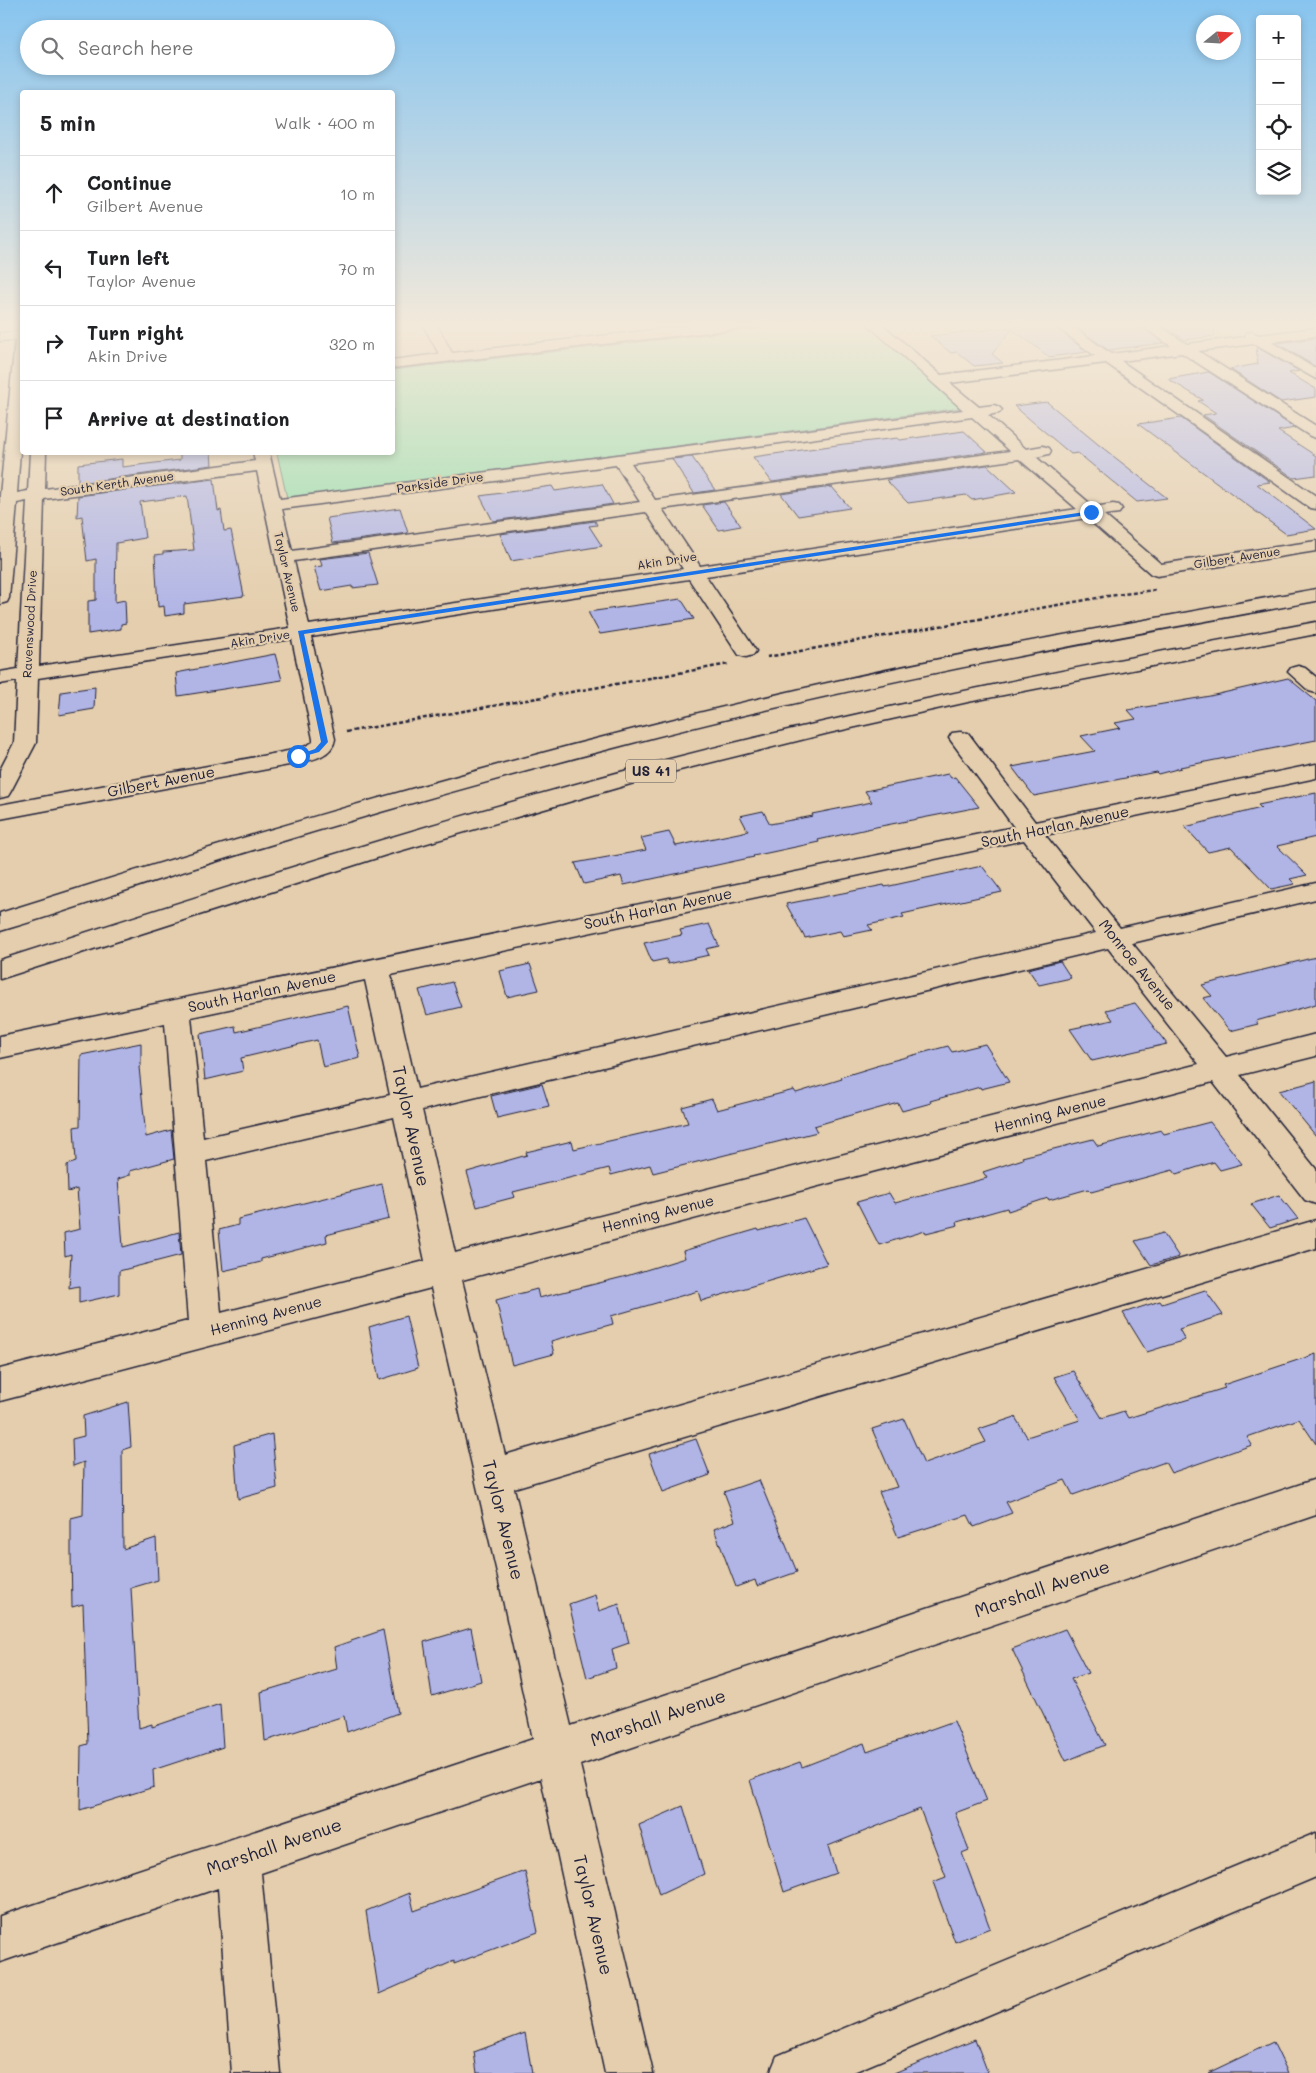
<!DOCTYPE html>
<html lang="en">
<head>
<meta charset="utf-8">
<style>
	:root { --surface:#fff; --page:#f2f2f2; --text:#202124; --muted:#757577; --line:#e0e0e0 }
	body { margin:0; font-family:Mali,sans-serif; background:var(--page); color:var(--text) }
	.controls { position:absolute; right:15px; top:15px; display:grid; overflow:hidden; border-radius:5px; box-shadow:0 2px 8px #0003 }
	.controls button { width:45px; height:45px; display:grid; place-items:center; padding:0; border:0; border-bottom:1px solid var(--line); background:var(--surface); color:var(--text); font:25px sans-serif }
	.compass { position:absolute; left:1196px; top:15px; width:45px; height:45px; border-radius:50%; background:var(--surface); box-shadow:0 2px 8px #0003; rotate:72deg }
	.stop { position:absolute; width:15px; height:15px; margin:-11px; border:4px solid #1a73e8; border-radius:50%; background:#fff }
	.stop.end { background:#1a73e8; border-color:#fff; box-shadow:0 1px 5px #0008 }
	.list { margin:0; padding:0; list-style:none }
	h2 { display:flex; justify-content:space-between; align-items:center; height:65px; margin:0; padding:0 20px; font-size:21px }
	h2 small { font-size:16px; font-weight:400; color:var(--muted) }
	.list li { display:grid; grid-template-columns:32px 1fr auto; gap:15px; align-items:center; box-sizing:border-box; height:75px; padding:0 20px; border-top:1px solid var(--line) }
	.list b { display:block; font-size:19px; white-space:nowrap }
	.list p { margin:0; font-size:16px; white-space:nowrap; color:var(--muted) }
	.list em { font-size:16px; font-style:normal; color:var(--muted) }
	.icon { flex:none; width:28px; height:28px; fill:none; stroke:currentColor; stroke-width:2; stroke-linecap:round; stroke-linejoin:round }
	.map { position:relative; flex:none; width:1316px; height:2073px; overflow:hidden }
	.search { position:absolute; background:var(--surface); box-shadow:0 2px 8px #0003; left:20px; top:20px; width:375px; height:55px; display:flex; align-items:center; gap:12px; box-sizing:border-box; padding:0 18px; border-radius:28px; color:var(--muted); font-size:19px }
	.panel { position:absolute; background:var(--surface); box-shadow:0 2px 8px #0003; left:20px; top:90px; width:375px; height:365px; border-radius:5px }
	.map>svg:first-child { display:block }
	.green { fill:#95dead; stroke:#5c8074 }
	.building { fill:#b1b5e6; stroke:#22223b }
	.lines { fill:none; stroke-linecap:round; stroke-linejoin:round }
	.minor-casing { stroke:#22223b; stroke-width:3 }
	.highway-casing { stroke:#22223b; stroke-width:3 }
	.path { stroke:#22223b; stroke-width:2.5; stroke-dasharray:4 2.5; stroke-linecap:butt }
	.minor { fill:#e4cead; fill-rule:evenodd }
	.highway { fill:#e4cead; fill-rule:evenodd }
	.route { fill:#1a73e8 }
	.labels { text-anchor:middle; stroke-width:4.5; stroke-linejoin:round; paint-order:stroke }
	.far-street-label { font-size:12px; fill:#22223b; stroke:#e4cead }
	.shield { fill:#e4cead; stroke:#5c565d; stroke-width:1 }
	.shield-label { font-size:14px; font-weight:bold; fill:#22223b }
	.street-label { font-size:15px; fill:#22223b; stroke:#e4cead }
	.near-street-label { font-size:18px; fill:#22223b; stroke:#e4cead }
</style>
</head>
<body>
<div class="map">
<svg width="1316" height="2073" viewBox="0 0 1316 2073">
	<rect width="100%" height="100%" fill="#e4cead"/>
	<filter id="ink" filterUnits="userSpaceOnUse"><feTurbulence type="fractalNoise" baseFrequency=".02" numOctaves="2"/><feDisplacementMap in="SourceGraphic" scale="10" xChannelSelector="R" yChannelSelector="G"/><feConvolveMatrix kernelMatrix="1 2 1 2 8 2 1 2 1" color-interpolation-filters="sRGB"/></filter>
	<g filter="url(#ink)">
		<!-- green -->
		<path class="green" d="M 807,323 L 866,323 L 961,408 L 287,498 L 277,453 L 392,452 L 393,370 Z"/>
		<!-- building -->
		<path class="building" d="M 1050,323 L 1087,352 L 1049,357 L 1012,329 L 992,354 L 1003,363 L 974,366 L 957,352 L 951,353 L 930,336 Z
			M 1071,323 L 1136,323 L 1164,343 L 1108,350 Z
			M 1158,323 L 1214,323 L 1215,336 L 1185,340 Z
			M 1316,338 L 1316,367 L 1277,343 Z
			M 1256,347 L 1299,371 L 1289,373 L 1316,389 L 1316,397 L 1281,402 L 1230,369 L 1258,364 Z
			M 1209,372 L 1295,428 L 1278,431 L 1316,456 L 1316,475 L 1294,478 L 1203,415 L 1216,413 L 1198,401 L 1203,400 L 1168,379 Z
			M 1047,402 L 1099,445 L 1167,498 L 1137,502 L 1078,453 L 1071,454 L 1014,406 Z
			M 1181,418 L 1270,482 L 1257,484 L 1316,529 L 1286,534 L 1138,424 Z
			M 964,431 L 987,452 L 772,482 L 753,457 L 844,444 L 898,438 L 900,440 Z
			M 180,452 L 211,452 L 212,465 L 78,483 L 78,464 L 122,459 L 122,467 L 180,460 Z
			M 692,457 L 715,490 L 694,493 L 672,459 Z
			M 987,465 L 1016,492 L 972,500 L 966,495 L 908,503 L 886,480 Z
			M 214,479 L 218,511 L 221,510 L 224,531 L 231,530 L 244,596 L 184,604 L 184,613 L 165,616 L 164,606 L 158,607 L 155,555 L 163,554 L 163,552 L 194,550 L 187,496 L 140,502 L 145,538 L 116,543 L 115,602 L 125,600 L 126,623 L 121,624 L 121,629 L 88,634 L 88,601 L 96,600 L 96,559 L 87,561 L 82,516 L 77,517 L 78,496 Z
			M 602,484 L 613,504 L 493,521 L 480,496 L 552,486 L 555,491 Z
			M 832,487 L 850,508 L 798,516 L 781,494 Z
			M 724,502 L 741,526 L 719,530 L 702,505 Z
			M 400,508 L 408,533 L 333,543 L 327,518 Z
			M 595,521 L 597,525 L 589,526 L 602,546 L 511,561 L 500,534 Z
			M 368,553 L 378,585 L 352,588 L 352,586 L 321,591 L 314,567 L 322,566 L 320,559 Z
			M 681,599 L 694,619 L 600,634 L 588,612 Z
			M 275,654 L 282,680 L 178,696 L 176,673 Z
			M 1288,678 L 1316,701 L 1316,740 L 1180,767 L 1181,768 L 1158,774 L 1156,772 L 1034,796 L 1012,767 L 1095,751 L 1081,736 L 1120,728 L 1115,723 L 1136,719 L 1128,710 L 1210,696 Z
			M 95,687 L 94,709 L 59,715 L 61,692 Z
			M 948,774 L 951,778 L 955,777 L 979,807 L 876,827 L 818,840 L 819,842 L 753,856 L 754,857 L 624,885 L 621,876 L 584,884 L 575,863 L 646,850 L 641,838 L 669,832 L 676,846 L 748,831 L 740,816 L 763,811 L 770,824 L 813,816 L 812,814 L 872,802 L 865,791 Z
			M 1316,793 L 1316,837 L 1277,846 L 1307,875 L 1290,879 L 1295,884 L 1271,889 L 1231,847 L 1208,852 L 1185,827 L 1261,808 L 1258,805 Z
			M 982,866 L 1002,892 L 902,914 L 904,917 L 868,925 L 872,930 L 843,936 L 840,931 L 805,938 L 786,904 L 884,885 L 885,887 Z
			M 709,924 L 719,946 L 706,949 L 709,955 L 668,964 L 666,959 L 652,962 L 644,943 L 682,935 L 680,930 Z
			M 1316,957 L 1316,1004 L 1256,1021 L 1258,1024 L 1230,1031 L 1203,998 L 1212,996 L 1202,985 Z
			M 1060,961 L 1071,978 L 1039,985 L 1028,969 Z
			M 530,964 L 539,990 L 507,997 L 500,971 Z
			M 452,982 L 461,1007 L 427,1015 L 419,990 Z
			M 1135,1003 L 1167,1044 L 1092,1061 L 1070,1029 L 1113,1020 L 1106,1010 Z
			M 348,1006 L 360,1058 L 323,1067 L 317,1040 L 241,1058 L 243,1071 L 205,1080 L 200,1034 L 235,1026 L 236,1032 Z
			M 141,1043 L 141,1066 L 139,1067 L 146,1137 L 171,1130 L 174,1159 L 130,1171 L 130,1175 L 118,1179 L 123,1247 L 179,1232 L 181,1255 L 119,1271 L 119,1294 L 79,1303 L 79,1286 L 69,1288 L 71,1254 L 65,1256 L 64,1233 L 80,1229 L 77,1189 L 68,1192 L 67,1165 L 76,1162 L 74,1127 L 80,1126 L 81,1055 Z
			M 985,1044 L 1009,1082 L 981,1089 L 980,1087 L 930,1101 L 931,1103 L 902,1111 L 898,1103 L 862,1113 L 861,1112 L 814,1126 L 817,1132 L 653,1173 L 650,1165 L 611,1175 L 609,1168 L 513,1192 L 515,1197 L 477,1207 L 467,1172 L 527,1155 L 526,1152 L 572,1141 L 574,1149 L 688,1123 L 682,1107 L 712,1099 L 717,1110 L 794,1090 L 796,1093 L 842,1079 L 841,1077 L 877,1066 L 876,1065 L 948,1046 L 952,1052 Z
			M 1316,1081 L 1316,1136 L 1279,1091 Z
			M 542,1084 L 549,1106 L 497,1118 L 491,1096 Z
			M 1210,1122 L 1242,1164 L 1220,1170 L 1214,1162 L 1176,1174 L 1173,1170 L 1091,1192 L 1088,1189 L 1049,1200 L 1048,1198 L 1008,1211 L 1007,1208 L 957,1222 L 958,1225 L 926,1233 L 925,1231 L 879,1245 L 857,1202 L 889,1193 L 895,1203 L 932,1193 L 987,1178 L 983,1172 L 1023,1159 L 1022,1157 L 1093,1139 L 1098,1146 L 1161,1130 L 1164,1134 Z
			M 382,1184 L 389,1219 L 326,1235 L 327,1242 L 261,1259 L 261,1262 L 223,1271 L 219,1230 L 238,1225 L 238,1219 Z
			M 1279,1195 L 1298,1219 L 1270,1228 L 1251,1204 Z
			M 804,1218 L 827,1264 L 701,1301 L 698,1291 L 611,1316 L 613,1324 L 551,1341 L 554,1354 L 512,1365 L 496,1300 L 537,1289 L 539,1298 L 623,1277 L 685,1258 L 683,1251 L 758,1229 L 759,1231 Z
			M 1163,1233 L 1179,1257 L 1151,1265 L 1135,1241 Z
			M 1205,1290 L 1223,1315 L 1179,1329 L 1185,1340 L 1147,1352 L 1123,1313 L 1160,1301 L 1162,1304 Z
			M 406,1316 L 418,1368 L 379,1380 L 369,1327 Z
			M 1316,1354 L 1316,1444 L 1299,1419 L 1247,1437 L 1252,1445 L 1171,1473 L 1165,1462 L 1073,1495 L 1065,1480 L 1006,1502 L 1012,1513 L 974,1527 L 968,1515 L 898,1537 L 879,1492 L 897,1487 L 872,1429 L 904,1419 L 924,1464 L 986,1442 L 979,1429 L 1015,1417 L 1027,1437 L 1080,1420 L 1054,1377 L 1073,1371 L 1102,1418 L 1124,1411 L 1128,1418 L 1225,1388 L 1223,1385 Z
			M 128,1402 L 131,1447 L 122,1450 L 123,1549 L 156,1538 L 158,1580 L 131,1588 L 139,1728 L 152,1724 L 152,1727 L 220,1704 L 223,1747 L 153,1770 L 154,1787 L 80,1810 L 81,1746 L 88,1744 L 83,1604 L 72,1607 L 71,1552 L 71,1518 L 83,1515 L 84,1462 L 73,1466 L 72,1439 L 84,1436 L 83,1416 Z
			M 272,1434 L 277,1488 L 238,1499 L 234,1445 Z
			M 696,1439 L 710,1475 L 663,1492 L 649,1454 Z
			M 759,1480 L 797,1572 L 757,1586 L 755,1580 L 736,1587 L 714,1529 L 735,1521 L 724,1492 Z
			M 595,1595 L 599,1611 L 619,1604 L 629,1643 L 612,1649 L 616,1668 L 587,1678 L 569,1604 Z
			M 471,1628 L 481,1681 L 432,1696 L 424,1642 Z
			M 1065,1629 L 1088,1673 L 1071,1679 L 1105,1745 L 1066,1761 L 1012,1649 Z
			M 383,1630 L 398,1713 L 347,1732 L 344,1716 L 265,1741 L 261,1692 L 337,1669 L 334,1647 Z
			M 954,1721 L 987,1801 L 955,1813 L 969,1850 L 962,1853 L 990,1928 L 955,1942 L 933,1882 L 946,1877 L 920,1809 L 828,1846 L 836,1873 L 784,1892 L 750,1780 L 800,1762 L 802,1767 L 864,1743 L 867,1752 Z
			M 683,1806 L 704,1874 L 659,1895 L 639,1825 Z
			M 525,1871 L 538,1932 L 454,1964 L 454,1961 L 379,1994 L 366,1911 L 410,1893 L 414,1911 Z
			M 525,2033 L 532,2073 L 477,2073 L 474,2052 Z
			M 975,2039 L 988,2073 L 894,2073 Z
			M 1273,2042 L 1288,2073 L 1208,2073 Z"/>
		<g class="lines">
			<!-- minor casing -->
			<g class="minor-casing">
				<path id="minor" d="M 422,323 L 436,323 L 452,353 L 715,323 L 760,323 L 754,327 L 392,368 L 392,360 L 439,354 Z
					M 866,323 L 881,323 L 941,375 L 1095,356 L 1052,323 L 1067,323 L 1111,354 L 1171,346 L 1138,323 L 1154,323 L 1187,344 L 1245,337 L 1246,333 L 1251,332 L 1259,335 L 1316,328 L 1316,336 L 1271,342 L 1316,369 L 1316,379 L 1254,344 L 1198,351 L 1316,426 L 1316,438 L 1310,436 L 1182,353 L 1121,361 L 1316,496 L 1316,509 L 1310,508 L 1106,363 L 950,383 L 979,407 L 994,405 L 999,407 L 1002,410 L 999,413 L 988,415 L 1026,449 L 1043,446 L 1049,448 L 1051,451 L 1049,454 L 1036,457 L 1094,507 L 1113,504 L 1119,505 L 1122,509 L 1119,513 L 1104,515 L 1161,564 L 1316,541 L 1316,551 L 1157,576 L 1151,574 L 1087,518 L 706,576 L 756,651 L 753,655 L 746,657 L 739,655 L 689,579 L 311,637 L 335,739 C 332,759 305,761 289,765 L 0,819 L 0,805 L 288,751 L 304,747 L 313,742 L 313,739 L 292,639 L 38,678 L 36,743 L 11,791 L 8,796 L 0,798 L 0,770 L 14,743 L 17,681 L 0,684 L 0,672 L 18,669 L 27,501 L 17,503 L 9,598 L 7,602 L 0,604 L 0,495 L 15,340 L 0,341 L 0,333 L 22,331 L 22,423 L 17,493 L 28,491 L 30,452 L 46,452 L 45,489 L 255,461 L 253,452 L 269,452 L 280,499 L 963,410 ZM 972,417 L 1010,451 L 655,500 L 631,463 ZM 1019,459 L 1077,509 L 700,566 L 662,509 ZM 616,465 L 640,502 L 292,551 L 282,509 ZM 257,471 L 290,628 L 39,666 L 44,499 ZM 646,512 L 683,569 L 309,625 L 294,561 Z
					M 1298,666 L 1305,668 L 1316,677 L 1316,693 L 1309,691 L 1288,672 L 1291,668 Z
					M 960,732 L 968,733 L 1035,822 L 1316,764 L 1316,778 L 1045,835 L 1120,928 L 1316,883 L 1316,899 L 1132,943 L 1226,1057 L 1316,1034 L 1316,1056 L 1240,1075 L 1316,1169 L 1316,1204 L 1305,1200 L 1213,1082 L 462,1280 L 505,1455 L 1316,1220 L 1316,1248 L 514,1488 L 571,1726 L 1316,1479 L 1316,1515 L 580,1765 L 653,2073 L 605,2073 L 541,1778 L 261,1873 L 280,2073 L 232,2073 L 218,1888 L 0,1962 L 0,1916 L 533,1739 L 498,1577 L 431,1288 L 0,1401 L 0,1369 L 188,1321 L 165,1023 L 0,1058 L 0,1036 L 1014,827 L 949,738 L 952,733 ZM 1024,840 L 1096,933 L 417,1089 L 391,975 ZM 1108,948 L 1199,1064 L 455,1253 L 422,1110 ZM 365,980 L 390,1095 L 203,1138 L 191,1017 ZM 394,1117 L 425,1261 L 221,1313 L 206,1161 Z
					M 1316,1833 L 1316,1877 L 851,2073 L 770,2073 L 777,2056 Z"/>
			</g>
			<!-- highway casing -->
			<g class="highway-casing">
				<path id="highway" d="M 1316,589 L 1316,601 C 1083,643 851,685 621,746 C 478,783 336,824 195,868 C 130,888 66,912 0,931 L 0,913 C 277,825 556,743 841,680 C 998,645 1157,618 1316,589 Z
					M 1316,622 L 1316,634 L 968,702 L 829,733 L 672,772 L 386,855 L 0,979 L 0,960 C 217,890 434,821 654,763 C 873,706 1094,664 1316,622 Z"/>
			</g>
			<!-- path -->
			<path class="path" d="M 767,657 L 1108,596 L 1155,590
				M 346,732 L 729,664"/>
			<!-- minor -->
			<use href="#minor" class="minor"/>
			<!-- highway -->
			<use href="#highway" class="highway"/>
		</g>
	</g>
	<!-- sky -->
	<linearGradient id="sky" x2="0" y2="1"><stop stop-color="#87c4ef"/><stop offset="0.53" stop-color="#f3e9da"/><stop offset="1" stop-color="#f3e9da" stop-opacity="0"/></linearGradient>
	<rect width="1316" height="614" fill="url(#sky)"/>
	<!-- route -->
	<path class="route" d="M 1091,511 L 1093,514 L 304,634 L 328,742 L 319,752 L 298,758 L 295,756 L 315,749 L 321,742 L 298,631 Z"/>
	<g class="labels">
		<!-- far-street labels -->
		<g class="far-street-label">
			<text transform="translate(440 483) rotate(-8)" y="4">Parkside Drive</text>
			<text transform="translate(117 484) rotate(-8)" y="4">South Kerth Avenue</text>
			<text transform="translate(1237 558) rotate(-9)" y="4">Gilbert Avenue</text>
			<text transform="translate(667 561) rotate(-9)" y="4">Akin Drive</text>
			<text transform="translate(287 572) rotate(77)" y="4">Taylor Avenue</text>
			<text transform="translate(30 624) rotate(-87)" y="4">Ravenswood Drive</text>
			<text transform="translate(260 639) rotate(-9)" y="4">Akin Drive</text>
		</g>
		<!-- shield labels -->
		<rect class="shield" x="626" y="759.5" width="50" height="23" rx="4"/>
		<g class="shield-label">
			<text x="651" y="776">US 41</text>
		</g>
		<!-- street labels -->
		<g class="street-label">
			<text transform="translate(161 782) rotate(-11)" y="5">Gilbert Avenue</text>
			<text transform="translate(1055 827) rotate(-12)" y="5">South Harlan Avenue</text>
			<text transform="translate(658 909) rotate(-12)" y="5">South Harlan Avenue</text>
			<text transform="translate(1137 965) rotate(51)" y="5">Monroe Avenue</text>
			<text transform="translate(262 992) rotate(-12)" y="5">South Harlan Avenue</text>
			<text transform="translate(1050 1114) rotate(-14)" y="5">Henning Avenue</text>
			<text transform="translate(658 1214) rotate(-14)" y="5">Henning Avenue</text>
			<text transform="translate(266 1316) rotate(-15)" y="5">Henning Avenue</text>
		</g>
		<!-- near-street labels -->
		<g class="near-street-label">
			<text transform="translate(411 1126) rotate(78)" y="6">Taylor Avenue</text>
			<text transform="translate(503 1520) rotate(76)" y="6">Taylor Avenue</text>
			<text transform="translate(1042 1589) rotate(-19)" y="6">Marshall Avenue</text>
			<text transform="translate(658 1718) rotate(-19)" y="6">Marshall Avenue</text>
			<text transform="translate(274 1847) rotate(-19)" y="6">Marshall Avenue</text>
			<text transform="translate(593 1915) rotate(77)" y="6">Taylor Avenue</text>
		</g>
	</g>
</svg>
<div class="controls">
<button>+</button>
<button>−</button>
<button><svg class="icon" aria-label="locate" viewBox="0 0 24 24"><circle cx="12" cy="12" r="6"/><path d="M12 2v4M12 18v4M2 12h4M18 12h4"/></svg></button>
<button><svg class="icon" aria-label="layers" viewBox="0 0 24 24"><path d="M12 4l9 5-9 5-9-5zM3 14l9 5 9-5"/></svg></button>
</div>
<svg class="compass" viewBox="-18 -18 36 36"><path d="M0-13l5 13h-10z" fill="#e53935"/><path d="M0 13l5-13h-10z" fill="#757577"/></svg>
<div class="stop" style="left:298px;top:756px"></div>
<div class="stop end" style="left:1091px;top:512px"></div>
<div class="search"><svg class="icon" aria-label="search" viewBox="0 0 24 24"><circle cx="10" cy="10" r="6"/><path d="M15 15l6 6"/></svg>Search here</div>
<section class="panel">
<h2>5 min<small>Walk · 400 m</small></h2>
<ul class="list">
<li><svg class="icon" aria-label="ahead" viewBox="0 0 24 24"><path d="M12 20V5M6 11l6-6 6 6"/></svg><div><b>Continue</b><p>Gilbert Avenue</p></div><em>10 m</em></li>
<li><svg class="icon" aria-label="left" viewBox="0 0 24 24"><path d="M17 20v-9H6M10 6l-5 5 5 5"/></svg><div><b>Turn left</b><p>Taylor Avenue</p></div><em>70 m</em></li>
<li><svg class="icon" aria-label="right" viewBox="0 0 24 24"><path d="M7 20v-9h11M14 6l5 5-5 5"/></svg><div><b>Turn right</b><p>Akin Drive</p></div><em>320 m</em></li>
<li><svg class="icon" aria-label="arrive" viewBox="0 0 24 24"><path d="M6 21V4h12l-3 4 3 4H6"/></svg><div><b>Arrive at destination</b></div></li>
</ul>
</section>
</div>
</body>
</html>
